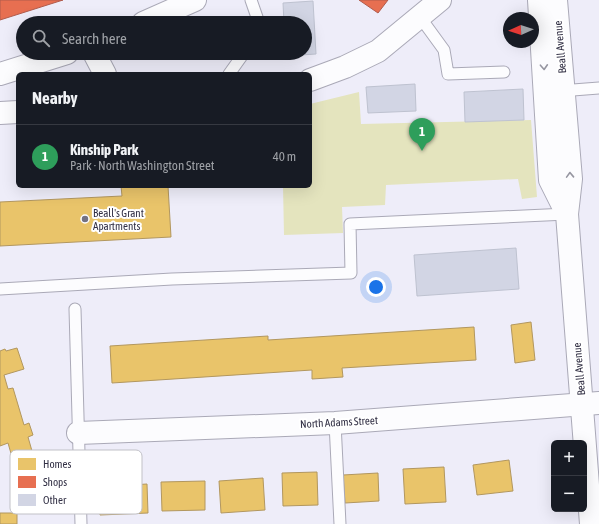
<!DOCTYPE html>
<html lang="en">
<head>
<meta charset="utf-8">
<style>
	:root { --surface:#171b24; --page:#242831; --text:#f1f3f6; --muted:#9ea1a6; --line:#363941; --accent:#db2777 }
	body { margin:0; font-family:"Asap Condensed",sans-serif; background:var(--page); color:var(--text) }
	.controls { position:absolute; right:12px; bottom:12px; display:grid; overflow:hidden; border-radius:6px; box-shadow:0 4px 16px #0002 }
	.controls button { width:36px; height:36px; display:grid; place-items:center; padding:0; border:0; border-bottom:1px solid var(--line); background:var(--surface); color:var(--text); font:20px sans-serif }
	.compass { position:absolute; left:503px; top:12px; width:36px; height:36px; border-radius:50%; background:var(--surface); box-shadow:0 4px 16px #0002; rotate:267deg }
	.you { position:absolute; left:376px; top:287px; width:14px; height:14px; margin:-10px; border:3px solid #fff; border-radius:50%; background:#1a73e8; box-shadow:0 0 0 6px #1a73e833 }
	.badge { display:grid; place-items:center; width:26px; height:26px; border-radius:50%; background:var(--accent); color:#fff; font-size:13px; font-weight:700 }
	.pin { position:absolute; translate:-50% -33px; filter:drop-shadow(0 1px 2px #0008) }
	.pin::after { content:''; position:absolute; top:21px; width:14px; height:12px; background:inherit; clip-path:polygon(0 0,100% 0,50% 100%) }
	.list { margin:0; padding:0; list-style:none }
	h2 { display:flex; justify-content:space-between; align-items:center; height:52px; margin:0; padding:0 16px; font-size:17px }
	h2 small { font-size:13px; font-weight:400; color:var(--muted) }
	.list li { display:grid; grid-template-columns:26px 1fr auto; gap:12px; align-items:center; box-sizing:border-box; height:64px; padding:0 16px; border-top:1px solid var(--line) }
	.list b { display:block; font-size:15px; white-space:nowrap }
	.list p { margin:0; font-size:13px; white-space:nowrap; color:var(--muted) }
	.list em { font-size:13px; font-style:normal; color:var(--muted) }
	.icon { flex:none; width:22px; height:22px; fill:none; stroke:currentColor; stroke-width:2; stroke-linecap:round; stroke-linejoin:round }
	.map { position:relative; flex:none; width:599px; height:524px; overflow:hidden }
	.search { position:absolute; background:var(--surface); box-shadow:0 4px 16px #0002; left:16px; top:16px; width:296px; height:44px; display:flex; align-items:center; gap:10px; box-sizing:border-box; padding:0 14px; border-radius:22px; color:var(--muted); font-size:15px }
	.panel { position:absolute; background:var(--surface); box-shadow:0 4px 16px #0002; left:16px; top:72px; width:296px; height:116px; border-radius:6px }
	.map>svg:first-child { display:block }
	.green { fill:#e4e4be }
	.homes { fill:#e9c46a; stroke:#b2975f }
	.shops { fill:#e76f51; stroke:#b05c4d }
	.building { fill:#d2d5e4; stroke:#bec2d0 }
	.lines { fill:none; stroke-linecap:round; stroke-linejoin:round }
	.service-casing { stroke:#aaa9b7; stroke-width:13 }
	.minor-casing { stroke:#aaa9b7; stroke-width:24 }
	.tertiary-casing { stroke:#aaa9b7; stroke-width:24 }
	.service { stroke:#fcfcfe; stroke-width:11 }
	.minor { stroke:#fcfcfe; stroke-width:22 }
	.tertiary { stroke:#fcfcfe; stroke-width:22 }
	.oneway { stroke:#9696a1 }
	.poi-dot { fill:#737283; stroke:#fff; stroke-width:1.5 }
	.labels { text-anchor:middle; stroke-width:4; stroke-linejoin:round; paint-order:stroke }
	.street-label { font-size:11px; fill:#312f44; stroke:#fff }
	.poi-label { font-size:11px; fill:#312f44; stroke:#fff; text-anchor:start }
	.key { fill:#fff; stroke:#c1c1c7; stroke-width:1 }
	.key-label { font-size:11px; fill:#312f44 }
</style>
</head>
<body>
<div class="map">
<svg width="599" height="524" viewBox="0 0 599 524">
	<rect width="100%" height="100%" fill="#eeedf9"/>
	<!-- green -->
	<path class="green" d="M 359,92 L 361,124 L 531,120 L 537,197 L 522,199 L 518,179 L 386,185 L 385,205 L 342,207 L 343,233 L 284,235 L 283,186 L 310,186 L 310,104 Z"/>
	<!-- homes -->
	<path class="homes" d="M 121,186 L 168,186 L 171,237 L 0,246 L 0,202 L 122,196 Z
		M 531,322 L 535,360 L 515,363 L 511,325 Z
		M 474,327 L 476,360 L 342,368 L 343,377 L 312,379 L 312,370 L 112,383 L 110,346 L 268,336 L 268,340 Z
		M 17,348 L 24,369 L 4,375 L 8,389 L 13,388 L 24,425 L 29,423 L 33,435 L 28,437 L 32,451 L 12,457 L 8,443 L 0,446 L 0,351 L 5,349 L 6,351 Z
		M 509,460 L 513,491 L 477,495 L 473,465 Z
		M 444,467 L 446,502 L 405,504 L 403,469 Z
		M 317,472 L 318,505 L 283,506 L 282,473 Z
		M 378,473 L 379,501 L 345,503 L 343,475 Z
		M 263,478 L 265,510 L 221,513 L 219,481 Z
		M 205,481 L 205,510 L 162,511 L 161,482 Z
		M 147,484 L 148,513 L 100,515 L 99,487 Z
		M 0,513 L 17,513 L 17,524 L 0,524 Z"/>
	<!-- shops -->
	<path class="shops" d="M 0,0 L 63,0 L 0,20 Z
		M 359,0 L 388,0 L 378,13 Z"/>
	<!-- building -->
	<path class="building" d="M 313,1 L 316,54 L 285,56 L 285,53 L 305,53 L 305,23 L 284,23 L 283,3 Z
		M 415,84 L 416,111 L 368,113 L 366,87 Z
		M 523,89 L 524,120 L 465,122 L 464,92 Z
		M 516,248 L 519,289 L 417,296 L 414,255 Z"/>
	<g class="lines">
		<!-- service casing -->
		<g class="service-casing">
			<path id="service" d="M 251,0 L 259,23
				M 420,17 L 444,50 L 448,74 L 504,72
				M 229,74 L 244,53
				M 560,91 L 599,88
				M 0,289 L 172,279 L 351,273 L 350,224 L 567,214
				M 75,309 L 81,524
				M 335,423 L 340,524"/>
		</g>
		<!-- minor casing -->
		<g class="minor-casing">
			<path id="minor" d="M 94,53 L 105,74
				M 310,80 L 345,67 L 378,51 L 440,0
				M 0,113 L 18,112
				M 78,433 L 335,423 L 599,403"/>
		</g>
		<!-- tertiary casing -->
		<g class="tertiary-casing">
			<path id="tertiary" d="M 539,0 L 550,180 L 567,214
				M 556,0 L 571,179 L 567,214 L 591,524
				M 143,23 L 195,0
				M 0,74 L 67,53"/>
		</g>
		<!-- service -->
		<use href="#service" class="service"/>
		<!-- minor -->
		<use href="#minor" class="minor"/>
		<!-- tertiary -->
		<use href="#tertiary" class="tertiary"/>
	</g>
	<!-- one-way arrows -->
	<defs><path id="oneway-chevron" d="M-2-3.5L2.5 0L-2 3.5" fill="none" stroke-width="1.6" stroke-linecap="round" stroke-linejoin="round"/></defs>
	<g class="oneway">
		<use href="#oneway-chevron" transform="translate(544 67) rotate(87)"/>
		<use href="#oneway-chevron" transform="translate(570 175) rotate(-92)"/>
	</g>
	<!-- markers -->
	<circle class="poi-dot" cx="85" cy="219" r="4"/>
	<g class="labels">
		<!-- street labels -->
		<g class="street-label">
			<text transform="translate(560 47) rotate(-95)" y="4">Beall Avenue</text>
			<text transform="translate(579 369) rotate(-95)" y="4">Beall Avenue</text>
			<text transform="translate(339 422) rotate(-3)" y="4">North Adams Street</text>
		</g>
		<!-- poi labels -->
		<g class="poi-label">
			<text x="93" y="217">Beall's Grant<tspan x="93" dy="13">Apartments</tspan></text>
		</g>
	</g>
	<!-- legend -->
	<rect x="10" y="450" width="132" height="64" rx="6" class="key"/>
	<rect x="18" y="458" width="18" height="12" fill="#e9c46a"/>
	<rect x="18" y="476" width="18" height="12" fill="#e76f51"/>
	<rect x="18" y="494" width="18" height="12" fill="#d2d5e4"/>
	<g class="key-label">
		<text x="43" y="468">Homes</text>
		<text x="43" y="486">Shops</text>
		<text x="43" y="504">Other</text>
	</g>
</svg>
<div class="controls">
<button>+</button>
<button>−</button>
</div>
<svg class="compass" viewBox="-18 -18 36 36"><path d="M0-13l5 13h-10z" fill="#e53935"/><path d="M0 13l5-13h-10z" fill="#9ea1a6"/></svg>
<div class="you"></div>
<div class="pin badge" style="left:422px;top:151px;background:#2e9e5b">1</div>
<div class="search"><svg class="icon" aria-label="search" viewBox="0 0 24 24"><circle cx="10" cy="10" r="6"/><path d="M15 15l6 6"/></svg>Search here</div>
<section class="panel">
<h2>Nearby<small></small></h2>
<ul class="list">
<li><span class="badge" style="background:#2e9e5b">1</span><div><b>Kinship Park</b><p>Park · North Washington Street</p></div><em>40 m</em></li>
</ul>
</section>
</div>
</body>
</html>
